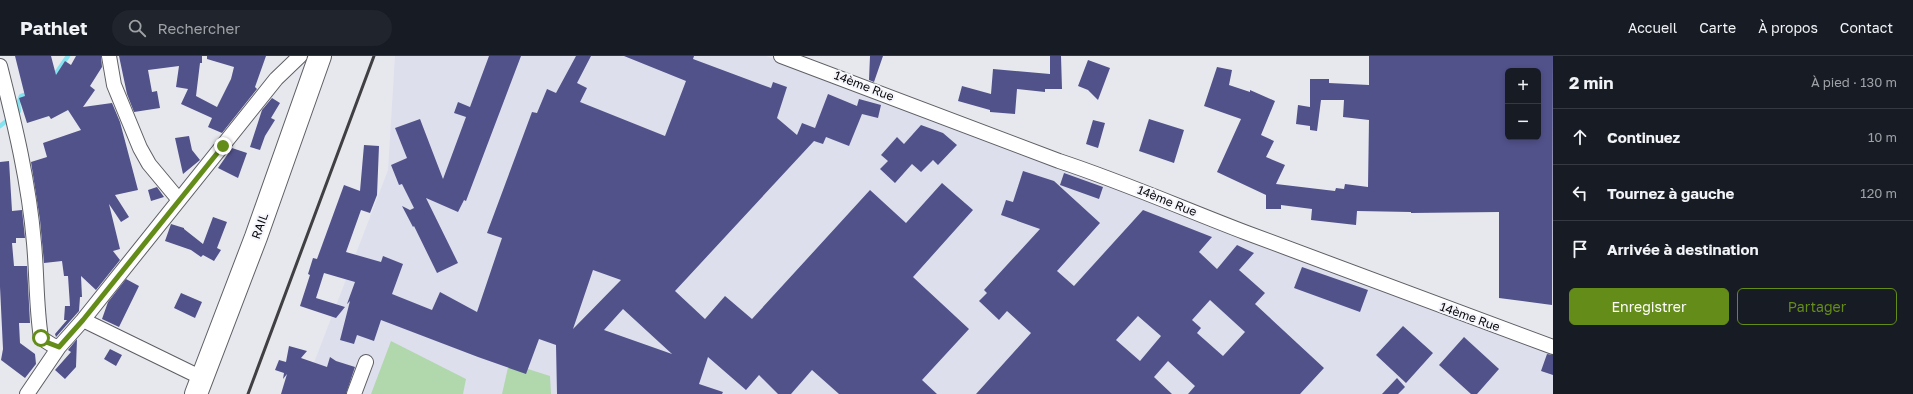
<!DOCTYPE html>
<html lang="fr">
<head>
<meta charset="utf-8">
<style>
	:root { --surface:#171b24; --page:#20242c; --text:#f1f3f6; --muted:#9ea1a6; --line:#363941; --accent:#648c19 }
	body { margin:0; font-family:"Golos Text",sans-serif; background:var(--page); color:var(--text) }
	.controls { position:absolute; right:12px; top:12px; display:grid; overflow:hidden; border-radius:6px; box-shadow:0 2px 6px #0003 }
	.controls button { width:36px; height:36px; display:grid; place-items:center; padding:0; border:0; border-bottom:1px solid var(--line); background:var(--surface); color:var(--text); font:20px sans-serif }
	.stop { position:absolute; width:12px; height:12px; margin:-9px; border:3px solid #648c19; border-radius:50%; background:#fff }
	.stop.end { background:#648c19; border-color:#fff; box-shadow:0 1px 4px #0008 }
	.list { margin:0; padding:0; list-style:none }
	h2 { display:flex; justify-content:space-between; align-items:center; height:52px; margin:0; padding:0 16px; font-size:17px }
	h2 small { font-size:13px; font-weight:400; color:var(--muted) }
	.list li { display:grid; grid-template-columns:26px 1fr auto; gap:12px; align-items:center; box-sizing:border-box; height:56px; padding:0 16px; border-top:1px solid var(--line) }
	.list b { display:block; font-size:15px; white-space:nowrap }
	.list em { font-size:13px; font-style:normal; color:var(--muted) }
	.actions { display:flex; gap:8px; padding:12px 16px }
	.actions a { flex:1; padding:9px 0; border:1px solid var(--accent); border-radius:6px; text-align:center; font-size:14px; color:var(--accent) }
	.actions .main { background:var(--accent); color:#fff }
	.icon { flex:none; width:22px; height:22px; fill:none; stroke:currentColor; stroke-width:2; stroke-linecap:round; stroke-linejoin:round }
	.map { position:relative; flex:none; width:1553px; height:338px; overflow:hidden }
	header { display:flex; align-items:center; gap:24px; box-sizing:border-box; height:56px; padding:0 20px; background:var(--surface); border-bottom:1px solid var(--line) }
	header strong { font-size:19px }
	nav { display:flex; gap:22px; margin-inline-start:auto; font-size:14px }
	.search { width:280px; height:36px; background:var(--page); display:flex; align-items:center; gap:10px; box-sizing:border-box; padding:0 14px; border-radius:22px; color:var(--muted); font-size:15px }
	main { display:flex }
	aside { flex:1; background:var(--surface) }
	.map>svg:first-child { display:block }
	.built { fill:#dedfed }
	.green { fill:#b1d7ad }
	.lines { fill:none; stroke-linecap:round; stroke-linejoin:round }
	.stream { stroke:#85e2ef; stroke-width:4.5 }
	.building { fill:#52528b; fill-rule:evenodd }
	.street-casing { stroke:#5e5f64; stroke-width:16 }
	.primary-casing { stroke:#5e5f64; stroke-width:24 }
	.street { stroke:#fff; stroke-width:14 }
	.primary { stroke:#fff; stroke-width:22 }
	.rail { stroke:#404043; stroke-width:3 }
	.route { stroke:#648c19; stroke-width:5 }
	.labels { text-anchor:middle; stroke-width:4; stroke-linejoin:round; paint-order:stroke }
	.street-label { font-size:12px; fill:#0b0b0d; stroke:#f5f5fc }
</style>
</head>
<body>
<header>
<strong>Pathlet</strong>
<div class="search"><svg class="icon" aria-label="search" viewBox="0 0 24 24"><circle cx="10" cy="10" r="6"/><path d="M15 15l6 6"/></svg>Rechercher</div>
<nav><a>Accueil</a><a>Carte</a><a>À propos</a><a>Contact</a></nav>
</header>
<main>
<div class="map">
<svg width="1553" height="338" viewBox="0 0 1553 338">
	<rect width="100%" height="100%" fill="#e7e8ee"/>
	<!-- built -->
	<path class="built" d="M 395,0 L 766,0 L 1553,295 L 1553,338 L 302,338 L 388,114 Z"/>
	<!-- green -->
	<path class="green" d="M 391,285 L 466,323 L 463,338 L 371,338 Z
		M 509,307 L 550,320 L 551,338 L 502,338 Z"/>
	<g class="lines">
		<!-- stream -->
		<path class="stream" d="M 52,23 L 68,0
			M 0,70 L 19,55 L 18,48 L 21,40 L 29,37"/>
	</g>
	<!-- building -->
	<path class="building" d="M 15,0 L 51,0 L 56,19 L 65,5 L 71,9 L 76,0 L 101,0 L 102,11 L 90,30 L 95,34 L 83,51 L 112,47 L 120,66 L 138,134 L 115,139 L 129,161 L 121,166 L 109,148 L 120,193 L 113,195 L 120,204 L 96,234 L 81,220 L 82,241 L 80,241 L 79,255 L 56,281 L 55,278 L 67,264 L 64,264 L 65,250 L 70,250 L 68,220 L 64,220 L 62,205 L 44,207 L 40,164 L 31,106 L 47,101 L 43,87 L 81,74 L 68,54 L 51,63 L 49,60 L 27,67 L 19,42 L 25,40 Z
		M 119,0 L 202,0 L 202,7 L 200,7 L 196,40 L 217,51 L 231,23 L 234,11 L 207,3 L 207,0 L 266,0 L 255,31 L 257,33 L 222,77 L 208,71 L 212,62 L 181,48 L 188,33 L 176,31 L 179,10 L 148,14 L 152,36 L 157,35 L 160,52 L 134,56 L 127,38 Z
		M 489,0 L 521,0 L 466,145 L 464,144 L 458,156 L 426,142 L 458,207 L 437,217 L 414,170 L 413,171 L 402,150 L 410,154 L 414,152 L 402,128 L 399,129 L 391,109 L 407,102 L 395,72 L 420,63 L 443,123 L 466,61 L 454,57 L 458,46 L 470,51 Z
		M 576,0 L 591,0 L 577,27 L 587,32 L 580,46 L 665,80 L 686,25 L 624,0 L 694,0 L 693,3 L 771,32 L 773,26 L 787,31 L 777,62 L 797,79 L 802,67 L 815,72 L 828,38 L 857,50 L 859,43 L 881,49 L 878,62 L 862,58 L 849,90 L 826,81 L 823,88 L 814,85 L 675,235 L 705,263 L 725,240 L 752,263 L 870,134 L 906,167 L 942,127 L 973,154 L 913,221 L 969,273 L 922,324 L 937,338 L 839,338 L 812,314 L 791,338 L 778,338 L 759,319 L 746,334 L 708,301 L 699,328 L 723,336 L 722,338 L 557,338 L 556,289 L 539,283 L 526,318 L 478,301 L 381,264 L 374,285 L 357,279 L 354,288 L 340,284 L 350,245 L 347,248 L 355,226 L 324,217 L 316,242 L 345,251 L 336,262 L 300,250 L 310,219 L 308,218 L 313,202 L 317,203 L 344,129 L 360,135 L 364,89 L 379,90 L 377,139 L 370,157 L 361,154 L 346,196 L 381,206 L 383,200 L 403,208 L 392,238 L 432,254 L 440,236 L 477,256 L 502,182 L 487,177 L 532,56 L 537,57 L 547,33 L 556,37 ZM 593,214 L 621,224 L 573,273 ZM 623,253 L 672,298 L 604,274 Z
		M 870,0 L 883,0 L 874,26 L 869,24 Z
		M 1050,0 L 1061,0 L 1062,33 L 1045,33 L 1045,36 L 1017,33 L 1015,58 L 990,56 L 990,54 L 958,45 L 962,30 L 991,38 L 993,13 L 1050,18 Z
		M 1369,0 L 1553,0 L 1552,249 L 1499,242 L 1499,156 L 1411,157 L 1411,156 L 1357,155 L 1356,169 L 1311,164 L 1312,153 L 1281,149 L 1281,153 L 1266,153 L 1266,139 L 1217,116 L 1241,63 L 1204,50 L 1217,11 L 1232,14 L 1229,29 L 1250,36 L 1250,34 L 1275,45 L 1261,79 L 1274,85 L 1266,101 L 1285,109 L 1276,128 L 1335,135 L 1336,132 L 1344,133 L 1345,128 L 1368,131 L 1369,64 L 1343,61 L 1344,44 L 1321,44 L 1317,75 L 1310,74 L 1310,70 L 1296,68 L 1298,49 L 1310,51 L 1310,23 L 1329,23 L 1329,27 L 1369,29 ZM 1508,15 L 1538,15 L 1538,81 L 1508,81 Z
		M 1088,4 L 1110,12 L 1098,44 L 1088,34 L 1078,30 Z
		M 272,42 L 280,47 L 271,62 L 275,64 L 265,80 L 260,94 L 250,91 L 262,54 Z
		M 1149,63 L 1184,74 L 1174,107 L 1139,95 Z
		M 1093,64 L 1105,67 L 1098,92 L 1086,88 Z
		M 921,69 L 943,77 L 957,89 L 938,109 L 933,104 L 921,116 L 912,108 L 895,127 L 880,113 L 888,105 L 881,99 L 897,81 L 904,88 Z
		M 189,80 L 192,94 L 200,104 L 183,118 L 175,82 Z
		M 232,92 L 247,97 L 238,122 L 218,112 Z
		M 9,105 L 12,155 L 22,154 L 25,182 L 16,182 L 16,187 L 12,187 L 14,210 L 27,210 L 30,267 L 19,267 L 20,287 L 35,298 L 36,308 L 25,322 L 1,304 L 3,293 L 0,231 L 0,106 Z
		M 1023,115 L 1054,125 L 1100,167 L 1057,215 L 1074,230 L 1143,154 L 1212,181 L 1199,196 L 1217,213 L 1237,189 L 1254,197 L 1239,214 L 1265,237 L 1255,248 L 1324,312 L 1300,338 L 1188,338 L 1195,330 L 1168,305 L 1154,321 L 1172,338 L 976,338 L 1031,277 L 1007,255 L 999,264 L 979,245 L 987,237 L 984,234 L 1040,173 L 1001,159 L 1006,144 L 1013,146 ZM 1210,244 L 1245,276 L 1223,300 L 1197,277 L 1201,272 L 1192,264 ZM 1138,260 L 1161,280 L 1140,305 L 1116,284 Z
		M 1064,117 L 1103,131 L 1099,143 L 1060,129 Z
		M 157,131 L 164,141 L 151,145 L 148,134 Z
		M 213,161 L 227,166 L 217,192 L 221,194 L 214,205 L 203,199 L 201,201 L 191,194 L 165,185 L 171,168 L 184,172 L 184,173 L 203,188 Z
		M 1302,211 L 1368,234 L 1360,256 L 1294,232 Z
		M 126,223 L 139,230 L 119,271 L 102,263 L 108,246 Z
		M 181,237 L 202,246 L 195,262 L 174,252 Z
		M 1403,270 L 1433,297 L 1406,327 L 1376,299 Z
		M 1464,281 L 1499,313 L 1477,338 L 1471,338 L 1439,309 Z
		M 77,283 L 76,311 L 65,323 L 55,314 L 71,296 L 68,294 Z
		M 289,290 L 307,295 L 301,302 L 327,311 L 330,301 L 336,305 L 355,311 L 346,338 L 281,338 L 287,318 L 283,323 L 284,317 L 275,314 L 279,304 L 286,306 Z
		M 110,293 L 122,299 L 116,310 L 104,303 Z
		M 1547,298 L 1553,299 L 1553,319 L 1541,315 Z
		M 1397,322 L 1405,331 L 1398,338 L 1382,338 Z"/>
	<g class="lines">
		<!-- street casing -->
		<g class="street-casing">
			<path id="street" d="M 109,0 L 114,29 L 140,92 L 149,108 L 179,144
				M 781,0 L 1059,105 C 1123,126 1184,153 1247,177 C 1349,216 1451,254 1553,291
				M 0,10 C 15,69 29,127 34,187 C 37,219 36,250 41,282 L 52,289 L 59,291
				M 83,264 L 202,322
				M 27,338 L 59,291 L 83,264 L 276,23 L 300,0
				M 354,338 L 366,306"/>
		</g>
		<!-- primary casing -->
		<g class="primary-casing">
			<path id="primary" d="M 196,338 L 256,181 L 320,0"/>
		</g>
		<!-- street -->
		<use href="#street" class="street"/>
		<!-- primary -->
		<use href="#primary" class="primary"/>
		<!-- rail -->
		<path class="rail" d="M 248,338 L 374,0"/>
	</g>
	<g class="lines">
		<!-- route -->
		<path class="route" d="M 41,282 L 46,286 L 59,291 L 83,264 L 223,90"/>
	</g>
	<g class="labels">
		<!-- street labels -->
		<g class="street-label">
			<text transform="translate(864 30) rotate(21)" y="4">14ème Rue</text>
			<text transform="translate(1167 145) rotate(22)" y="4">14ème Rue</text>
			<text transform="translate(260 170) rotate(-70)" y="4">RAIL</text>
			<text transform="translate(1470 261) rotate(20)" y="4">14ème Rue</text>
		</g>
	</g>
</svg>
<div class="controls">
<button>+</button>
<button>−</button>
</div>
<div class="stop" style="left:41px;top:282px"></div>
<div class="stop end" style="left:223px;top:90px"></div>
</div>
<aside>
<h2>2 min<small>À pied · 130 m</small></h2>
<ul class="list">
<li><svg class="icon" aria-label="ahead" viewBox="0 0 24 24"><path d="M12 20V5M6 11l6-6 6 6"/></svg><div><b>Continuez</b></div><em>10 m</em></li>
<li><svg class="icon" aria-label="left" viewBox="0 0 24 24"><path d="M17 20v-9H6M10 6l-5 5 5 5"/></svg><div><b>Tournez à gauche</b></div><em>120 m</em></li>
<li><svg class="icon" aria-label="arrive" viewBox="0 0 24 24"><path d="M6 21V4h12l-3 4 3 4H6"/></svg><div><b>Arrivée à destination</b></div></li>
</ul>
<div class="actions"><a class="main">Enregistrer</a><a>Partager</a></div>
</aside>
</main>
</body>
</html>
